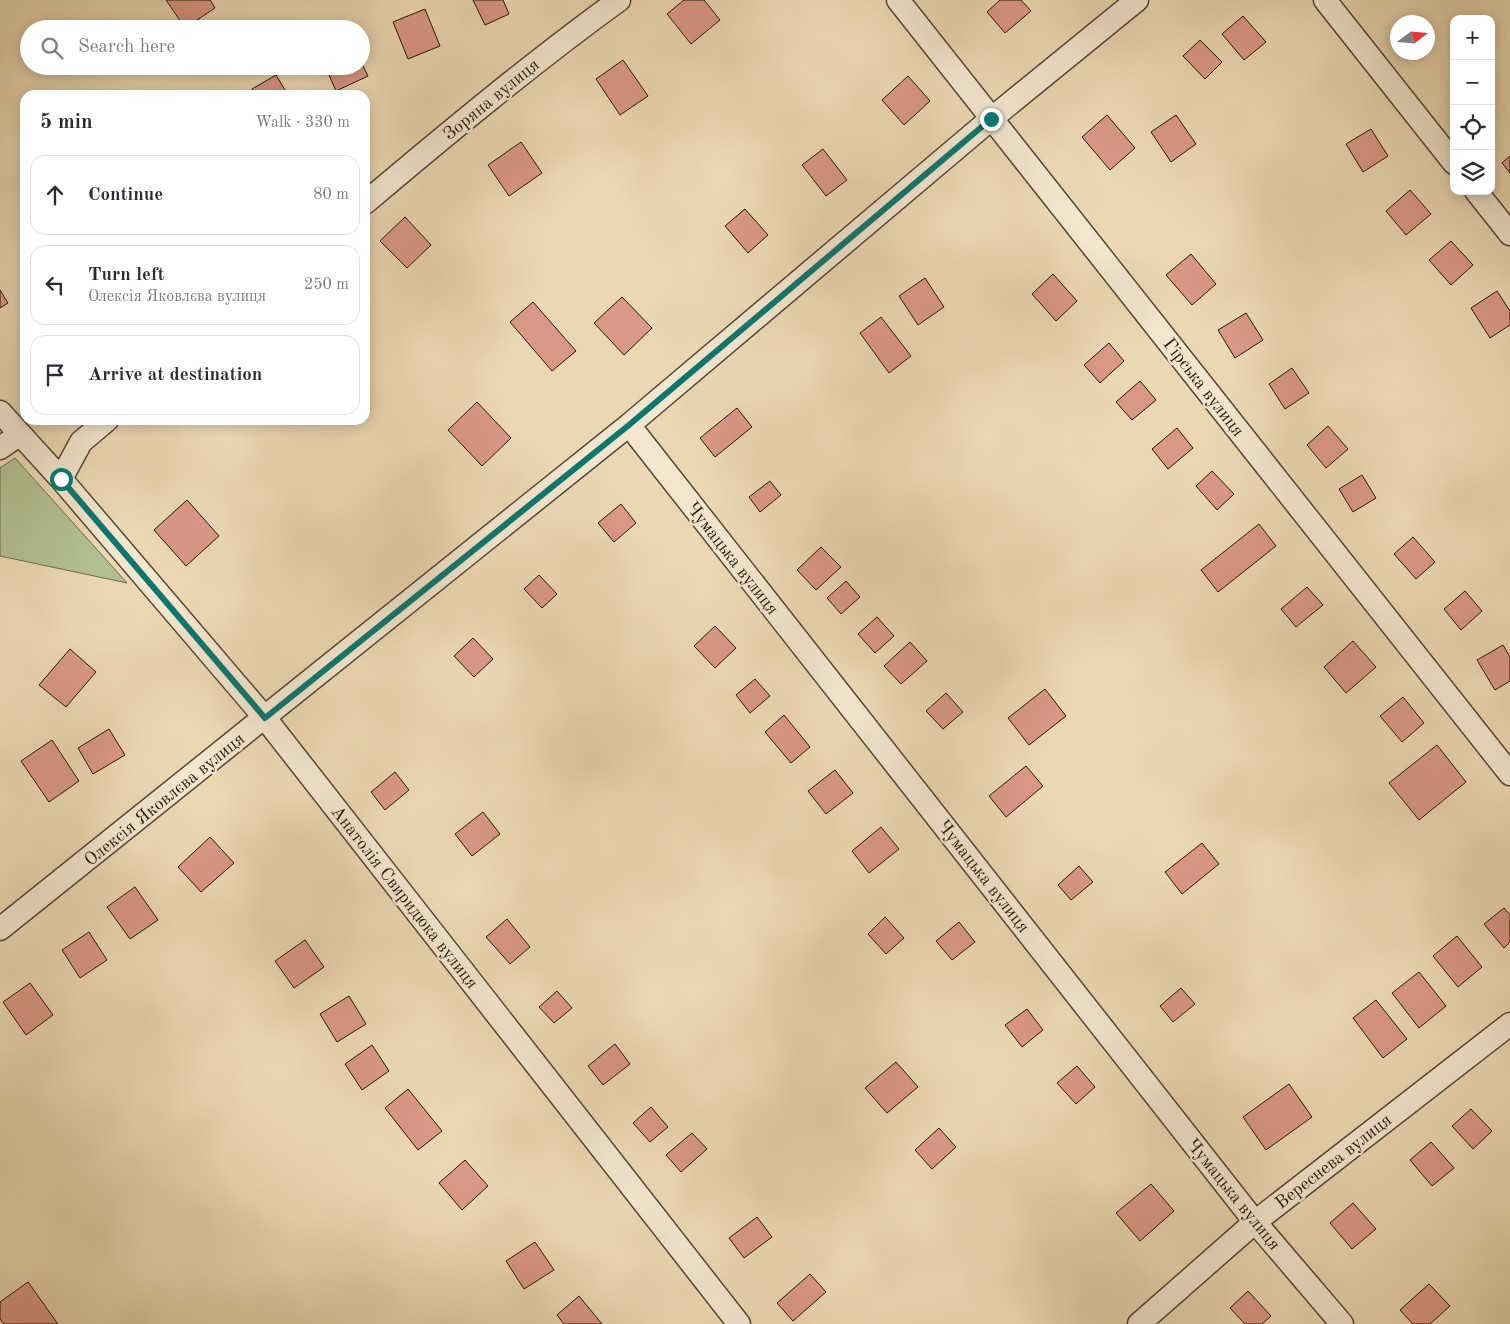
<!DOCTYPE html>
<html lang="en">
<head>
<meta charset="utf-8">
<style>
	:root { --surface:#fff; --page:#f2f2f3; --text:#2b2b33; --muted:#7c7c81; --line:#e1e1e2 }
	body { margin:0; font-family:"Old Standard TT",serif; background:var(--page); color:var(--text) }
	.controls { position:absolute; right:15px; top:15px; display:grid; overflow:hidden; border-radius:10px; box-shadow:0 2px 12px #0003 }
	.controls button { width:45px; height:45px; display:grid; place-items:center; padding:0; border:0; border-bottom:1px solid var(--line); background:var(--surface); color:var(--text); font:25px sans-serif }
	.compass { position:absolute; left:1390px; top:15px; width:45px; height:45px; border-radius:50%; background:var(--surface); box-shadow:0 2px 12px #0003; rotate:74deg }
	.stop { position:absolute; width:15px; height:15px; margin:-11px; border:4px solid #0f766e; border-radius:50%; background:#fff }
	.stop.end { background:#0f766e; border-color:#fff; box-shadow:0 1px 5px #0008 }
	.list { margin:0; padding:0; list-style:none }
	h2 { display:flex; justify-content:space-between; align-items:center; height:65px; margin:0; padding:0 20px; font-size:21px }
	h2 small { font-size:16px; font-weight:400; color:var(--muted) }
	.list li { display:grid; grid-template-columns:32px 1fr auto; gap:15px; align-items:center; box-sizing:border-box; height:80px; margin:0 10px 10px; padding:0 10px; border:1px solid var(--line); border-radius:15px }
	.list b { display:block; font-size:19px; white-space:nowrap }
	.list p { margin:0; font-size:16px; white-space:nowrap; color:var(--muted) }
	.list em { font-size:16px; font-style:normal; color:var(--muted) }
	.icon { flex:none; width:28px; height:28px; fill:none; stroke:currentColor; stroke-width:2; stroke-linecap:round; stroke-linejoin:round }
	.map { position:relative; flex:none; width:1510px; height:1324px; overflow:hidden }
	.search { position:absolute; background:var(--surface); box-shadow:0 2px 12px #0003; left:20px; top:20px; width:350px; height:55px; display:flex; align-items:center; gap:12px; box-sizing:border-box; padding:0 18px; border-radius:28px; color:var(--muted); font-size:19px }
	.panel { position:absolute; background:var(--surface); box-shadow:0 2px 12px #0003; left:20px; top:90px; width:350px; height:335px; border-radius:15px }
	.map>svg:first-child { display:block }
	.green { fill:#b2c091; stroke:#6b6b4c }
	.building { fill:#da9886; stroke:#241608 }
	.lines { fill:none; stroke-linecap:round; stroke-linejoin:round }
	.street-casing { stroke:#564633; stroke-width:25 }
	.street { stroke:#f2e6ce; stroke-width:22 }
	.route { stroke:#0f766e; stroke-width:6 }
	.labels { text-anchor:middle; stroke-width:4.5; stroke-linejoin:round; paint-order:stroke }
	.street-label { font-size:18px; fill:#241608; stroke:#f2e6ce }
</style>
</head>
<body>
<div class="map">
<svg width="1510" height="1324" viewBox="0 0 1510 1324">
	<rect width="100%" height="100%" fill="#ebd8b3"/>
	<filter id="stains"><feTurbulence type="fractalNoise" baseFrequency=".004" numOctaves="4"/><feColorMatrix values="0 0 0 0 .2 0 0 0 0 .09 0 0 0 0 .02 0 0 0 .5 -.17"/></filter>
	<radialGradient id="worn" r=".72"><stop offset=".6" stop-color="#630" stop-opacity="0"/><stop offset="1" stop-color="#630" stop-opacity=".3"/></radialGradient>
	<!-- green -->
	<path class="green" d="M 15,458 L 127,583 L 0,556 L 0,468 Z"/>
	<!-- building -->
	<path class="building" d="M 166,0 L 210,0 L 215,8 L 185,28 Z
		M 473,0 L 503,0 L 509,14 L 485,25 Z
		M 684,0 L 704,0 L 720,20 L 691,44 L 667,14 Z
		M 1000,0 L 1021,0 L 1031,11 L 1005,33 L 987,12 Z
		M 425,9 L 440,46 L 408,59 L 393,22 Z
		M 1243,16 L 1266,42 L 1244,60 L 1222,34 Z
		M 1200,40 L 1222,62 L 1205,79 L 1183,56 Z
		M 623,60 L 648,96 L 620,115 L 596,79 Z
		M 361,62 L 368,76 L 336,91 L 325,66 L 361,66 Z
		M 276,75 L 288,95 L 255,95 L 252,89 Z
		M 908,76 L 930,101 L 904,125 L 882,100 Z
		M 1107,115 L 1135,148 L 1110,170 L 1082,137 Z
		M 1176,115 L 1196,144 L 1171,162 L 1151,132 Z
		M 1371,129 L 1388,156 L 1363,172 L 1346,144 Z
		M 521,142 L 542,173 L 509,196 L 488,165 Z
		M 823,149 L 847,180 L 826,196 L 802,165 Z
		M 1510,156 L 1510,173 L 1502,163 Z
		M 1410,190 L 1431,214 L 1406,235 L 1386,211 Z
		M 745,209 L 768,235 L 748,253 L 725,226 Z
		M 405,217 L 431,245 L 407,268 L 380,241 Z
		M 1451,241 L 1473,265 L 1451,285 L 1429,260 Z
		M 1191,254 L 1216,284 L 1192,305 L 1166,275 Z
		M 1053,274 L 1077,301 L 1056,321 L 1032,294 Z
		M 925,278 L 944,307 L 918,325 L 899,296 Z
		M 0,290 L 8,303 L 0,308 Z
		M 1497,291 L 1510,311 L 1510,325 L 1490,338 L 1471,308 Z
		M 622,297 L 652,328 L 624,355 L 594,323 Z
		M 533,302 L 576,351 L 552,371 L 510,322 Z
		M 1246,313 L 1263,340 L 1235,358 L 1218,330 Z
		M 881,317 L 911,356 L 889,373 L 860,333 Z
		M 1109,343 L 1124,361 L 1100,383 L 1084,365 Z
		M 1292,368 L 1309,393 L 1285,409 L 1269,384 Z
		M 1140,381 L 1156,400 L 1132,420 L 1116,402 Z
		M 477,402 L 511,438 L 482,466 L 448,430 Z
		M 737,408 L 752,427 L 715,457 L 700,438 Z
		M 1328,426 L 1348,449 L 1326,468 L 1307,445 Z
		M 1177,428 L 1193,448 L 1168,469 L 1152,449 Z
		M 1212,471 L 1234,494 L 1217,510 L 1196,486 Z
		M 1362,475 L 1376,498 L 1353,512 L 1339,489 Z
		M 770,481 L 781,495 L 760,512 L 749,497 Z
		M 187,500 L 219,536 L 186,566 L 154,530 Z
		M 621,504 L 636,523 L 614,542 L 598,523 Z
		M 1259,524 L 1276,546 L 1218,592 L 1201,570 Z
		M 1413,537 L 1435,562 L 1416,579 L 1394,554 Z
		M 821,547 L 841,567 L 816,590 L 797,570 Z
		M 539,575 L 557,594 L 542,608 L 524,589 Z
		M 846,581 L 860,597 L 841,614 L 827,598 Z
		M 1307,587 L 1323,605 L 1296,627 L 1281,609 Z
		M 1465,591 L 1482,611 L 1461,630 L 1444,609 Z
		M 877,617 L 894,636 L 875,653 L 858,634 Z
		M 715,626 L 736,648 L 715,668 L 694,646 Z
		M 473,638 L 493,659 L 474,677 L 454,656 Z
		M 1353,641 L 1376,667 L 1346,693 L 1324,667 Z
		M 910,642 L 927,661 L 901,684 L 884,666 Z
		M 1503,645 L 1510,657 L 1510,681 L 1495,690 L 1477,660 Z
		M 70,649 L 96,672 L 66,707 L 39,685 Z
		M 755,679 L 770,696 L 750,713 L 736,695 Z
		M 1045,689 L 1066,716 L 1029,745 L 1008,718 Z
		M 946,693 L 963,712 L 943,729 L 926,711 Z
		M 1403,697 L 1424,723 L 1402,742 L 1380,716 Z
		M 784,715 L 810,747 L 791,763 L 765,732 Z
		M 109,729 L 125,755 L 93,774 L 78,748 Z
		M 52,740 L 79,781 L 49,802 L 21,761 Z
		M 1437,745 L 1466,782 L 1419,820 L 1389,783 Z
		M 1026,766 L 1043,786 L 1006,817 L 989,796 Z
		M 835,770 L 853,793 L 826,814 L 808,791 Z
		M 395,772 L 409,790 L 385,810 L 371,792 Z
		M 483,812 L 500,834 L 472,856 L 455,834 Z
		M 881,827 L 899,849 L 869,873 L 852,851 Z
		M 210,837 L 234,863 L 201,892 L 178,867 Z
		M 1202,843 L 1219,864 L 1182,894 L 1165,872 Z
		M 1079,866 L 1093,882 L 1071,900 L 1058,885 Z
		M 135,887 L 158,920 L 130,939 L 107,907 Z
		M 1504,908 L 1510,915 L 1510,942 L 1504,948 L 1484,924 Z
		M 885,917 L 904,938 L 886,954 L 868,934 Z
		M 507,919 L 530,947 L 510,964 L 486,937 Z
		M 959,922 L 975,942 L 952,960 L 936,941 Z
		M 89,932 L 107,960 L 80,978 L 62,950 Z
		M 1457,936 L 1482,967 L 1458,987 L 1433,956 Z
		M 305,940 L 324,967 L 294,988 L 275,961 Z
		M 1419,972 L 1446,1006 L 1419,1028 L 1392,993 Z
		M 30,983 L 53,1015 L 26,1035 L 3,1002 Z
		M 1181,988 L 1195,1004 L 1173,1022 L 1160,1006 Z
		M 557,991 L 572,1008 L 554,1023 L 539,1007 Z
		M 349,996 L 366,1024 L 337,1042 L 320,1014 Z
		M 1376,1000 L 1407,1039 L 1383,1058 L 1353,1018 Z
		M 1027,1009 L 1043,1030 L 1022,1047 L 1005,1025 Z
		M 615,1044 L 630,1064 L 603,1085 L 588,1066 Z
		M 372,1045 L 389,1071 L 362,1090 L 345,1064 Z
		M 896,1062 L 918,1087 L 887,1113 L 865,1088 Z
		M 1077,1066 L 1095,1087 L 1076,1104 L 1057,1083 Z
		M 1289,1084 L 1312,1117 L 1266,1150 L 1243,1117 Z
		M 408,1089 L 442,1131 L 418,1150 L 385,1108 Z
		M 651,1107 L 668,1127 L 650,1142 L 633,1123 Z
		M 1471,1109 L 1492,1131 L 1473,1149 L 1452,1126 Z
		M 939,1128 L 956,1147 L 932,1169 L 915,1150 Z
		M 692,1133 L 707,1149 L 681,1172 L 666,1155 Z
		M 1431,1142 L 1454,1168 L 1432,1186 L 1410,1160 Z
		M 465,1160 L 488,1186 L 462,1210 L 439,1183 Z
		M 1151,1184 L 1174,1211 L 1140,1241 L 1116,1213 Z
		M 1353,1203 L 1376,1229 L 1352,1249 L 1330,1223 Z
		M 757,1217 L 772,1237 L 744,1258 L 729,1238 Z
		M 535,1242 L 554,1270 L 524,1289 L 506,1261 Z
		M 810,1274 L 826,1292 L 793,1321 L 777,1303 Z
		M 28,1282 L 58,1324 L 4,1324 L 0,1319 L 0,1302 Z
		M 1429,1284 L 1450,1306 L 1430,1324 L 1413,1324 L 1400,1310 Z
		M 1248,1291 L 1271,1316 L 1262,1324 L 1245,1324 L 1230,1308 Z
		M 579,1296 L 602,1324 L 564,1324 L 557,1315 Z"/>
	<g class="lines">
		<!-- street casing -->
		<g class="street-casing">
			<path id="street" d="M 898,0 L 1510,774
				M 1325,0 L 1454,163
				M 1476,191 L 1510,234
				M 365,203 C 448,133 531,64 619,0
				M 0,412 L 61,479 L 265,718 L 739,1324
				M 629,425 L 1255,1222 L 1342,1324
				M 0,448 L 19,435
				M 61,479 L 81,442 L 107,420
				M 0,929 L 629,425 L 991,119 L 1137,0
				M 1139,1324 L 1255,1222 L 1510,1024"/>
		</g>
		<!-- street -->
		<use href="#street" class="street"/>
	</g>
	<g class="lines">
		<!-- route -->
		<path class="route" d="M 61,479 L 265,718 L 629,425 L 991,119"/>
	</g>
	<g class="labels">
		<!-- street labels -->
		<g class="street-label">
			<text transform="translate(491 99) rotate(-39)" y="6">Зоряна вулиця</text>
			<text transform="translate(1204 387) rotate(52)" y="6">Гірська вулиця</text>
			<text transform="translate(733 558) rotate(52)" y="6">Чумацька вулиця</text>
			<text transform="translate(164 799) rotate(-39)" y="6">Олексія Яковлєва вулиця</text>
			<text transform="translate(984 876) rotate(52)" y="6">Чумацька вулиця</text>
			<text transform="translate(405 897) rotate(52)" y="6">Анатолія Свиридюка вулиця</text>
			<text transform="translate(1333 1161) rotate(-38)" y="6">Вереснева вулиця</text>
			<text transform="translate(1234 1194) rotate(51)" y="6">Чумацька вулиця</text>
		</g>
	</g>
	<rect width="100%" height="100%" filter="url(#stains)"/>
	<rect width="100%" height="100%" fill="url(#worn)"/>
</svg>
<div class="controls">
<button>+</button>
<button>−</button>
<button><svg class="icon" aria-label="locate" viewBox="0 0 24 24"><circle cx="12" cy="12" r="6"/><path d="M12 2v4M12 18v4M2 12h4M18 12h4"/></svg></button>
<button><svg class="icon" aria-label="layers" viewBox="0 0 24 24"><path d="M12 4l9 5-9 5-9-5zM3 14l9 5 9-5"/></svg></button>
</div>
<svg class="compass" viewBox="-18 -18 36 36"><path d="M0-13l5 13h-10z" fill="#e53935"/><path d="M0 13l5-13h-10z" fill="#7c7c81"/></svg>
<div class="stop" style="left:61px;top:479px"></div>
<div class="stop end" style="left:991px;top:119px"></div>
<div class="search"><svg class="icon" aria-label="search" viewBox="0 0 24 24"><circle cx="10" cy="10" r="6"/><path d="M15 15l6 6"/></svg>Search here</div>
<section class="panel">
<h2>5 min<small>Walk · 330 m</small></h2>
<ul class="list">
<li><svg class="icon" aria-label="ahead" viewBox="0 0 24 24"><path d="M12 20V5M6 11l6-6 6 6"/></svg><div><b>Continue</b></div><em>80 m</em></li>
<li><svg class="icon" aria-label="left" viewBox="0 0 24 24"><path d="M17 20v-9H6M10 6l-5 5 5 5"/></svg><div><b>Turn left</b><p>Олексія Яковлєва вулиця</p></div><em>250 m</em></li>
<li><svg class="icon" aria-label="arrive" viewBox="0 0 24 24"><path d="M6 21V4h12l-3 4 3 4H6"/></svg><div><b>Arrive at destination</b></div></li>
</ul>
</section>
</div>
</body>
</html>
